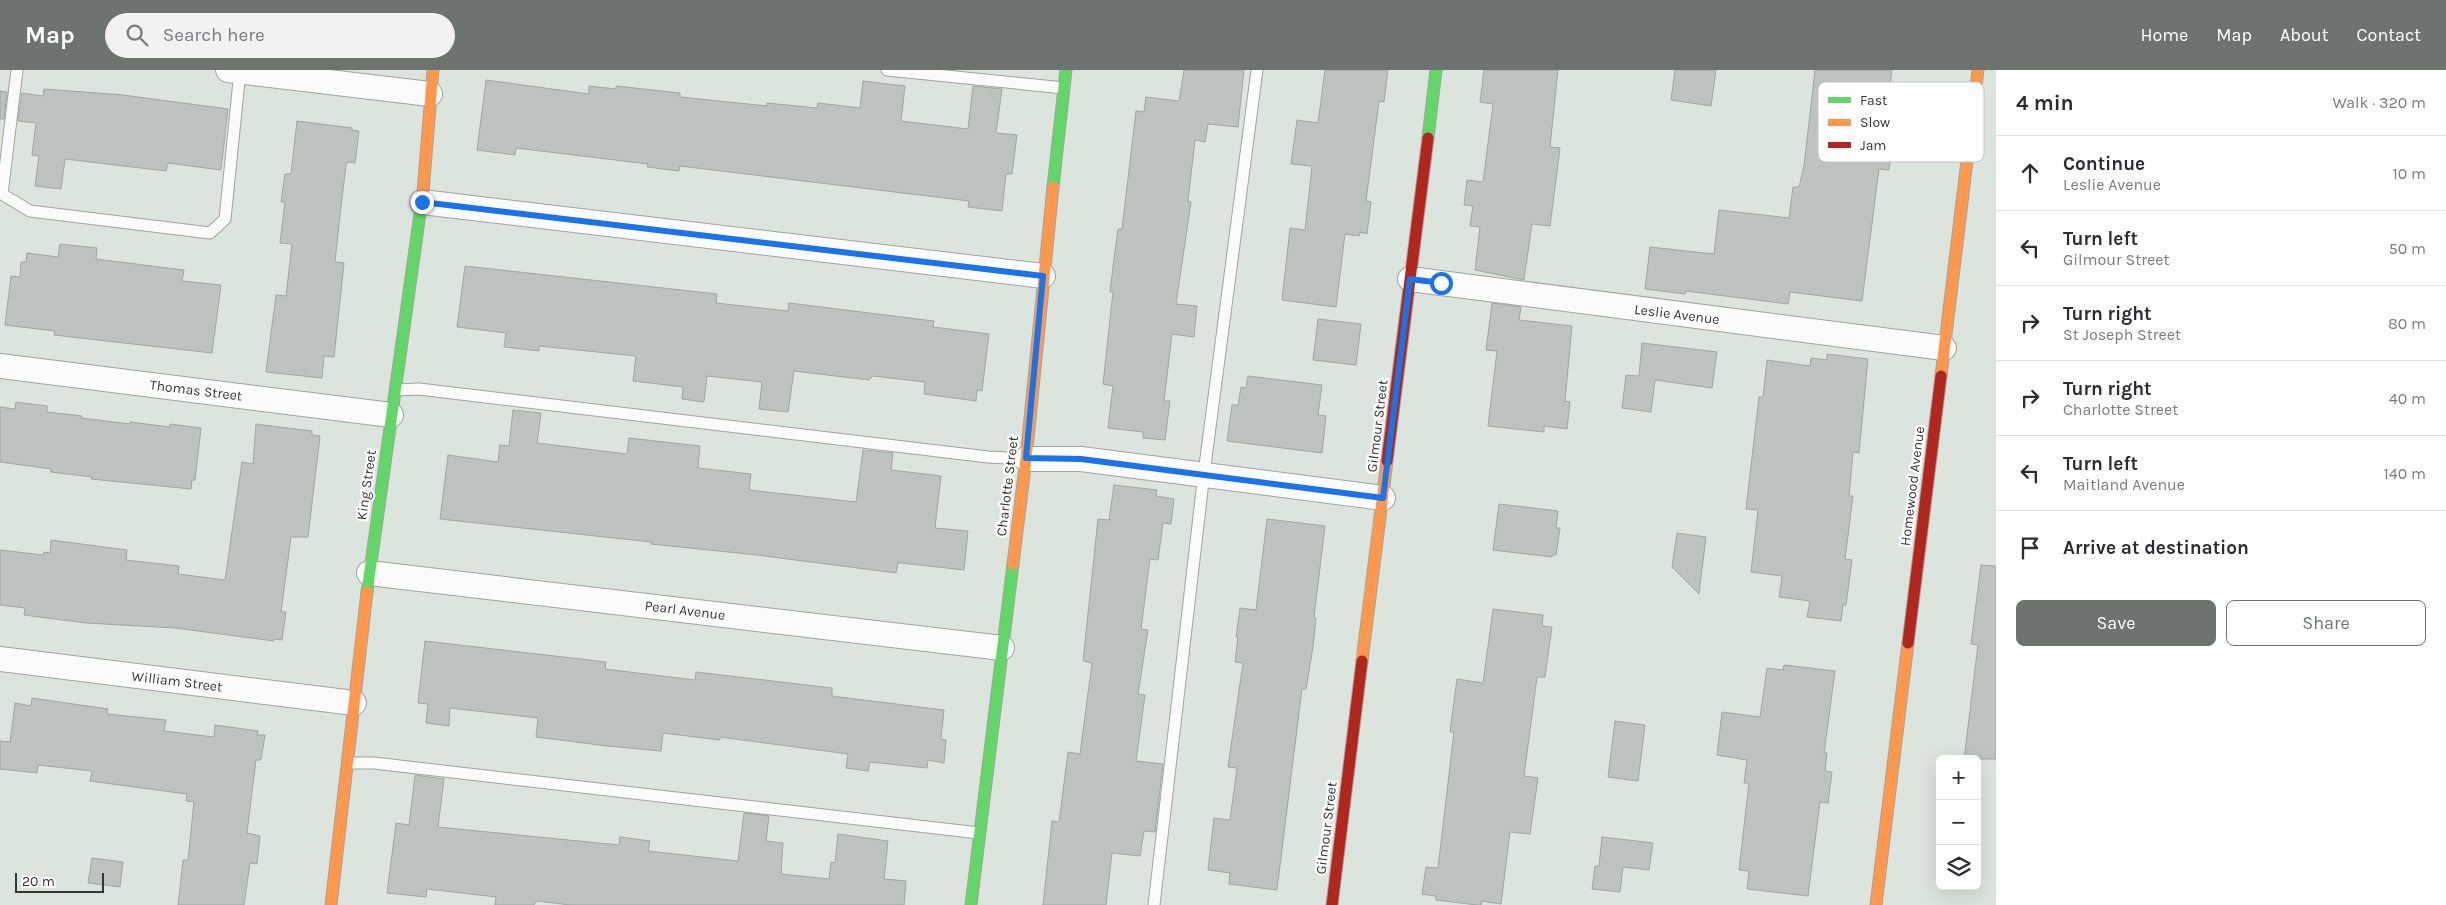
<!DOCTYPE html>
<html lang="en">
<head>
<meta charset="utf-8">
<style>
	:root { --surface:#fff; --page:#f2f2f3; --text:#2b2b33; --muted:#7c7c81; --line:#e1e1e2; --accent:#6d746f }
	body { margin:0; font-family:Karla,sans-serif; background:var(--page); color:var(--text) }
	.controls { position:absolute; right:15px; bottom:15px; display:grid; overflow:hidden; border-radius:8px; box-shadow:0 5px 20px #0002 }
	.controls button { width:45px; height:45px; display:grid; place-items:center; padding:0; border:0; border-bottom:1px solid var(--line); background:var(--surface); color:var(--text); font:25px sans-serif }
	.scale { position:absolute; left:15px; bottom:12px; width:89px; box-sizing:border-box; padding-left:5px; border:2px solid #313733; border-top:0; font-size:14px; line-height:18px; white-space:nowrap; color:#313733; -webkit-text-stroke:4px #fff; paint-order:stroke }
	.stop { position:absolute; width:15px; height:15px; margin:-11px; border:4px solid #1a73e8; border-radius:50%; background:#fff }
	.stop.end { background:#1a73e8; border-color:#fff; box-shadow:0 1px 5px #0008 }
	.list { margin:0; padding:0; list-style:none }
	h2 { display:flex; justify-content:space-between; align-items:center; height:65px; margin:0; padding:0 20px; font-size:21px }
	h2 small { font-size:16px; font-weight:400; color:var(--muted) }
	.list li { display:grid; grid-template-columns:32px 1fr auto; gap:15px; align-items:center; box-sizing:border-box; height:75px; padding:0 20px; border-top:1px solid var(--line) }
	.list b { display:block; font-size:19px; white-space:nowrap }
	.list p { margin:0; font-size:16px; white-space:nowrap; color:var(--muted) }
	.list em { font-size:16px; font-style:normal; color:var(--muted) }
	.actions { display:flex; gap:10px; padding:15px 20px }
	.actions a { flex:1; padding:11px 0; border:1px solid var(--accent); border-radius:8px; text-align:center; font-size:18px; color:var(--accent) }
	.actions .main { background:var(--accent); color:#fff }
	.icon { flex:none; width:28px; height:28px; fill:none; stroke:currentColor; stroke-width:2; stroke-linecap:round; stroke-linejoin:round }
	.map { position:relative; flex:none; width:1996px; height:835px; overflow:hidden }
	header { display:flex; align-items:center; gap:30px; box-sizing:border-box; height:70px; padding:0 25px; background:var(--accent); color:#fff }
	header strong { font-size:24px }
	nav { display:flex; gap:28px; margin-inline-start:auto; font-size:18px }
	.search { width:350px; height:45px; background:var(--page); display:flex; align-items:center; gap:12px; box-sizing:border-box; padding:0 18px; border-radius:28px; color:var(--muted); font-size:19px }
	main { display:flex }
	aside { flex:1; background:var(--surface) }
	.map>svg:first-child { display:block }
	.building { fill:#bdc3bf; stroke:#a0a6a1 }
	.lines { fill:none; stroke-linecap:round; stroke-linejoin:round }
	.lane-casing { stroke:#9fa5a0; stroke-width:13 }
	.street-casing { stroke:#9fa5a0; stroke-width:26 }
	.fast-casing { stroke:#9fa5a0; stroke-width:13 }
	.slow-casing { stroke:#9fa5a0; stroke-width:13 }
	.jam-casing { stroke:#9fa5a0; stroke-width:13 }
	.lane { stroke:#fafbfa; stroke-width:11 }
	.street { stroke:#fafbfa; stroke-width:24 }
	.fast { stroke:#63d668; stroke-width:11 }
	.slow { stroke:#ff974d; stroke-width:11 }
	.jam { stroke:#b3261e; stroke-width:11 }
	.route { stroke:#1a73e8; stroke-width:6 }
	.labels { text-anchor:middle; stroke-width:4.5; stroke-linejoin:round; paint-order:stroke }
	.street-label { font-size:14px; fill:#313733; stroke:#fff }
	.key { fill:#fff; stroke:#c1c3c2; stroke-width:1 }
	.key-label { font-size:14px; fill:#313733 }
</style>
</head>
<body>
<header>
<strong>Map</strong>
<div class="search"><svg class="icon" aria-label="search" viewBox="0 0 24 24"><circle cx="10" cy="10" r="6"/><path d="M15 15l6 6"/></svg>Search here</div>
<nav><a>Home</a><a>Map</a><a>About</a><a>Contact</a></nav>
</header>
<main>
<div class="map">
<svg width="1996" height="835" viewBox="0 0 1996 835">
	<rect width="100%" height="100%" fill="#dce4de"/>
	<!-- building -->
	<path class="building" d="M 1184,0 L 1244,0 L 1238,57 L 1208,54 L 1205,72 L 1195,70 L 1188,131 L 1191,132 L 1176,234 L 1197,236 L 1194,267 L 1172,264 L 1164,331 L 1170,331 L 1165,370 L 1143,368 L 1143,362 L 1108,358 L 1113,316 L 1103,314 L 1113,222 L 1110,222 L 1114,189 L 1118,159 L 1122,159 L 1136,41 L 1144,42 L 1146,27 L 1179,31 Z
		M 1325,0 L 1388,0 L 1384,32 L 1379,31 L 1366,131 L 1371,132 L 1367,164 L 1360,162 L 1359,166 L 1345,164 L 1336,237 L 1282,230 L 1290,158 L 1305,160 L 1312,96 L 1291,94 L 1297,50 L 1318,53 Z
		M 1484,0 L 1558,0 L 1550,77 L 1560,78 L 1550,156 L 1532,154 L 1524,210 L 1475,200 L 1480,157 L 1470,156 L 1473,136 L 1464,135 L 1467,110 L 1483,112 L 1493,34 L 1480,32 Z
		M 1675,0 L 1716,0 L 1711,36 L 1671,30 Z
		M 1815,0 L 1892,0 L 1884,64 L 1894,66 L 1889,100 L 1879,99 L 1862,231 L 1790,222 L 1788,234 L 1686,221 L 1685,224 L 1645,219 L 1650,177 L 1714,184 L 1719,140 L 1789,148 L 1793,117 L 1799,117 L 1804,96 Z
		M 486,10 L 589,24 L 589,16 L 616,19 L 616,16 L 680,23 L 680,27 L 767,36 L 767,33 L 817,38 L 818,33 L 860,38 L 863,11 L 905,16 L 901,51 L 968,59 L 973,16 L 1002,19 L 996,63 L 1017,65 L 1012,104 L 1006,104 L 1002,141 L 968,137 L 969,131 L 680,96 L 679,101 L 647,97 L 648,94 L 516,78 L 515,85 L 477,80 Z
		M 44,19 L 123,25 L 228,39 L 221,100 L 168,93 L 166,101 L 65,89 L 61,119 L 35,116 L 39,86 L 32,85 L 36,53 L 18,51 L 22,23 L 43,26 Z
		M 0,21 L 7,22 L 4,49 L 0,49 Z
		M 297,51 L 352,58 L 352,60 L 359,61 L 355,93 L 348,92 L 346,95 L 340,145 L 335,192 L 344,193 L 334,287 L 324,286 L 322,308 L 266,302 L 276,225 L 286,226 L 292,174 L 280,173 L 285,132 L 281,132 L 285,104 L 291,104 Z
		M 60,174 L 97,178 L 96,189 L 184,200 L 182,211 L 221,215 L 212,283 L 54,265 L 55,261 L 5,255 L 11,206 L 20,207 L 21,192 L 26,192 L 27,183 L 58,187 Z
		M 465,196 L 717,224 L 716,233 L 788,241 L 789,233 L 934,251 L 933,257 L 989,264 L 982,321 L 977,320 L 976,331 L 924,324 L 925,312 L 873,306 L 869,310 L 794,301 L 788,342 L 759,339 L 762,312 L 707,306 L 704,332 L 682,329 L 683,317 L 633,311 L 636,286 L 539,276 L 539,281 L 504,277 L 506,263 L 457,257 Z
		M 1492,233 L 1521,237 L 1519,250 L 1572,256 L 1565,331 L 1570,332 L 1567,359 L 1544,356 L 1544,362 L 1488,356 L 1497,281 L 1486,280 Z
		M 1318,249 L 1361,254 L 1356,295 L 1313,290 Z
		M 1642,273 L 1717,282 L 1712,318 L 1655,310 L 1651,342 L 1622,338 L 1626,305 L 1639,306 Z
		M 1827,284 L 1868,289 L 1859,383 L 1853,382 L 1849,426 L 1853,426 L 1845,489 L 1852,490 L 1846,535 L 1843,535 L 1841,551 L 1807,547 L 1810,531 L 1779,527 L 1782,506 L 1751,502 L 1758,440 L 1746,439 L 1759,327 L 1763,327 L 1767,290 L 1810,296 L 1811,288 L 1827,290 Z
		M 1248,306 L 1322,315 L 1318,345 L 1326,346 L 1322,383 L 1227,371 L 1232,335 L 1238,335 L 1241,317 L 1246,318 Z
		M 16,332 L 47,336 L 47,342 L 82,346 L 81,348 L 130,354 L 130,352 L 170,357 L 170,354 L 201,358 L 195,410 L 192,410 L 191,419 L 91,409 L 92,407 L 51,402 L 51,399 L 0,392 L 0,337 L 15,339 Z
		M 513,340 L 541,343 L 537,373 L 627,384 L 629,368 L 700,376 L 698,398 L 751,404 L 749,420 L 856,432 L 863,380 L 893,383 L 891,400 L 941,406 L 935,458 L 968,461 L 964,500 L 902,493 L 898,493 L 896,503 L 757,485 L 651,474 L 651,472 L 440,449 L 448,385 L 498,392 L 500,375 L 509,376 Z
		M 256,354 L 312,361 L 312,365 L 320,366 L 308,467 L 291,467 L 281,542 L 286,542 L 282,570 L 274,569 L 274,571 L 175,558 L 86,553 L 24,545 L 25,538 L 0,535 L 0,480 L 43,485 L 44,482 L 50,483 L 51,470 L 127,480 L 126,490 L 179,496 L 178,504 L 225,510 L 242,392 L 253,394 Z
		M 1114,415 L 1157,420 L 1156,426 L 1174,429 L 1171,454 L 1163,453 L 1158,490 L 1150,489 L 1141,559 L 1148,560 L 1138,624 L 1145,625 L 1136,691 L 1163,694 L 1155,762 L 1144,761 L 1140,786 L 1112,783 L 1106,835 L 1043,835 L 1052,751 L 1059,752 L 1068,682 L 1080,684 L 1092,593 L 1083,591 L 1098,449 L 1109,450 Z
		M 1499,434 L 1558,441 L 1556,458 L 1560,458 L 1556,485 L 1552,485 L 1552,487 L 1493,480 Z
		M 1267,449 L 1325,456 L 1314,547 L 1316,548 L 1313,577 L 1306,619 L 1302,619 L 1277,820 L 1229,814 L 1230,803 L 1208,800 L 1214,748 L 1230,750 L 1237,698 L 1228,697 L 1243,593 L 1235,592 L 1238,567 L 1236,567 L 1240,538 L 1256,540 Z
		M 1677,463 L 1706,467 L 1699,524 L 1672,497 Z
		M 1981,495 L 1996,496 L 1996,689 L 1964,689 L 1978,575 L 1971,574 Z
		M 1493,539 L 1543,545 L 1542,556 L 1552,557 L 1545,607 L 1537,607 L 1524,706 L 1538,708 L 1530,764 L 1510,762 L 1501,834 L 1482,831 L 1481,835 L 1477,835 L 1436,830 L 1436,826 L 1422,824 L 1426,797 L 1438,798 L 1454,662 L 1450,662 L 1457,609 L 1483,613 Z
		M 425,571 L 606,592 L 605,599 L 695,610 L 696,602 L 832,618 L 832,626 L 944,640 L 941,669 L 946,670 L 944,693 L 928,690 L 927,698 L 870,692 L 868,701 L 846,698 L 848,684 L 720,667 L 720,670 L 663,663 L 661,681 L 607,676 L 536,667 L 538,648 L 450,638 L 449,656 L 426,653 L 428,634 L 418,633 Z
		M 1784,595 L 1835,601 L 1824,683 L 1827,683 L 1825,701 L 1832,702 L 1828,733 L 1820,732 L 1808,826 L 1747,819 L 1749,801 L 1739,800 L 1749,713 L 1744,713 L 1747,690 L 1717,685 L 1722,642 L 1760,647 L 1767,598 L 1783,600 Z
		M 32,628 L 108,639 L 107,644 L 166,650 L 164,661 L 214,667 L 215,655 L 258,661 L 257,665 L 265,665 L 261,690 L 256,690 L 247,763 L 260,766 L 257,794 L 250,793 L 244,835 L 178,835 L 183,790 L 188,790 L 194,732 L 186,731 L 187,724 L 90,711 L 92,701 L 38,695 L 37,703 L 0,699 L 0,671 L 10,672 L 15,633 L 31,636 Z
		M 1615,651 L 1645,655 L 1638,711 L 1608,707 Z
		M 415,705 L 444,709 L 438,757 L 619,775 L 620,767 L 650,771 L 648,781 L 738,791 L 744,743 L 769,746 L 766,771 L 783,773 L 781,804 L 829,809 L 831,792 L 835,793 L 838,764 L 888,771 L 884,809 L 906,811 L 904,835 L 570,835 L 537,831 L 534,835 L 495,835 L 496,827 L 427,819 L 426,827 L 387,823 L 396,753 L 409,755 Z
		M 1602,767 L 1653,773 L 1649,800 L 1623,797 L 1620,822 L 1592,819 L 1595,796 L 1599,796 Z
		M 92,788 L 123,792 L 120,817 L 88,813 Z"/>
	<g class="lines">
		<!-- lane casing -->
		<g class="lane-casing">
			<path id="lane" d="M 17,0 L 2,124 L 30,141 L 210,163 L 225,149 L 240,1
				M 887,0 L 1064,18
				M 396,320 L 419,319 L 988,387 L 1026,389
				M 348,693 L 374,693 L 979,763
				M 1154,835 L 1204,403 L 1257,0"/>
		</g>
		<!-- street casing -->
		<g class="street-casing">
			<path id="street" d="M 228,0 L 430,24
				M 422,132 L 1043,206
				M 1410,209 L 1944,278
				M 0,296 L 391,345
				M 1026,389 L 1081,389 L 1383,428
				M 369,503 L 1002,578
				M 0,589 L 354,633"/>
		</g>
		<!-- fast casing -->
		<g class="fast-casing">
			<path id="fast" d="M 1428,68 L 1436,0
				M 1053,117 L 1066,0
				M 367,522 L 423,122
				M 971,835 L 1013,494"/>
		</g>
		<!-- slow casing -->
		<g class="slow-casing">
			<path id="slow" d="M 423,122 L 433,0
				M 1941,306 L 1978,0
				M 1013,494 L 1026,389 L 1053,117
				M 1362,591 L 1387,391
				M 331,835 L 367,522
				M 1876,835 L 1908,573"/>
		</g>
		<!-- jam casing -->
		<g class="jam-casing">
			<path id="jam" d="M 1387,391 L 1428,68
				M 1908,573 L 1941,306
				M 1332,835 L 1362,591"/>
		</g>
		<!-- lane -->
		<use href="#lane" class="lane"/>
		<!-- street -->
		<use href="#street" class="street"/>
		<!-- fast -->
		<use href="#fast" class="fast"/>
		<!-- slow -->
		<use href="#slow" class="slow"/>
		<!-- jam -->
		<use href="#jam" class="jam"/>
	</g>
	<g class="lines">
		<!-- route -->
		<path class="route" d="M 422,132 L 1043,206 L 1026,388 L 1081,389 L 1383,428 L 1410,209 L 1441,213"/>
	</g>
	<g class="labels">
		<!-- street labels -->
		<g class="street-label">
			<text transform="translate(1677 244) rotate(7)" y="5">Leslie Avenue</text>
			<text transform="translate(196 320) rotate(7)" y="5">Thomas Street</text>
			<text transform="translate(1377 356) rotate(-83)" y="5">Gilmour Street</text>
			<text transform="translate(366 415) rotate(-82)" y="5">King Street</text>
			<text transform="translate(1007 416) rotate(-83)" y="5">Charlotte Street</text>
			<text transform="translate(1912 416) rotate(-83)" y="5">Homewood Avenue</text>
			<text transform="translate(685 540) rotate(7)" y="5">Pearl Avenue</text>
			<text transform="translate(177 611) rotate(7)" y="5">William Street</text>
			<text transform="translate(1326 758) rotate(-83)" y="5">Gilmour Street</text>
		</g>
	</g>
	<!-- legend -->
	<rect x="1818" y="12" width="166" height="80" rx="8" class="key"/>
	<rect x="1828" y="27" width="23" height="6" fill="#63d668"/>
	<rect x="1828" y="49" width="23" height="7" fill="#ff974d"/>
	<rect x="1828" y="72" width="23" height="6" fill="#b3261e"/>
	<g class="key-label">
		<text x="1860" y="35">Fast</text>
		<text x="1860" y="57">Slow</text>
		<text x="1860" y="80">Jam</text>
	</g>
</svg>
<div class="controls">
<button>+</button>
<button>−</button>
<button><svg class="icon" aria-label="layers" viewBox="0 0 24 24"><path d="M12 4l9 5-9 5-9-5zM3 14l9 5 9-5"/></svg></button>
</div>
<div class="scale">20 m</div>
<div class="stop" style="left:1441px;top:213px"></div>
<div class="stop end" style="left:422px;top:132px"></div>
</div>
<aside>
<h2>4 min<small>Walk · 320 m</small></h2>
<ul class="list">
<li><svg class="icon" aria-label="ahead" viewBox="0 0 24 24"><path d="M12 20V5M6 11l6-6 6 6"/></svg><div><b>Continue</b><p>Leslie Avenue</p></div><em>10 m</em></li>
<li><svg class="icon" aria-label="left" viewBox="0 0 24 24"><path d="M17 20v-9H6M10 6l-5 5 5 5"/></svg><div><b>Turn left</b><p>Gilmour Street</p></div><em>50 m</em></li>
<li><svg class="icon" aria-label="right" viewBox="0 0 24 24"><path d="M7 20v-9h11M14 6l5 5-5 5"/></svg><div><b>Turn right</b><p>St Joseph Street</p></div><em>80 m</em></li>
<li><svg class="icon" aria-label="right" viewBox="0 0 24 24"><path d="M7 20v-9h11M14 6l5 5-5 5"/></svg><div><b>Turn right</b><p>Charlotte Street</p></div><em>40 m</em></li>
<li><svg class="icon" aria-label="left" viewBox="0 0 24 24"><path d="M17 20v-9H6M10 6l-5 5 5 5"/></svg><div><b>Turn left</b><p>Maitland Avenue</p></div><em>140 m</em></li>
<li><svg class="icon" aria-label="arrive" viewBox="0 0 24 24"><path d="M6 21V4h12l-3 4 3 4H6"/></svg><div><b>Arrive at destination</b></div></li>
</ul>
<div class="actions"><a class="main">Save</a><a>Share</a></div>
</aside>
</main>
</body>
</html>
